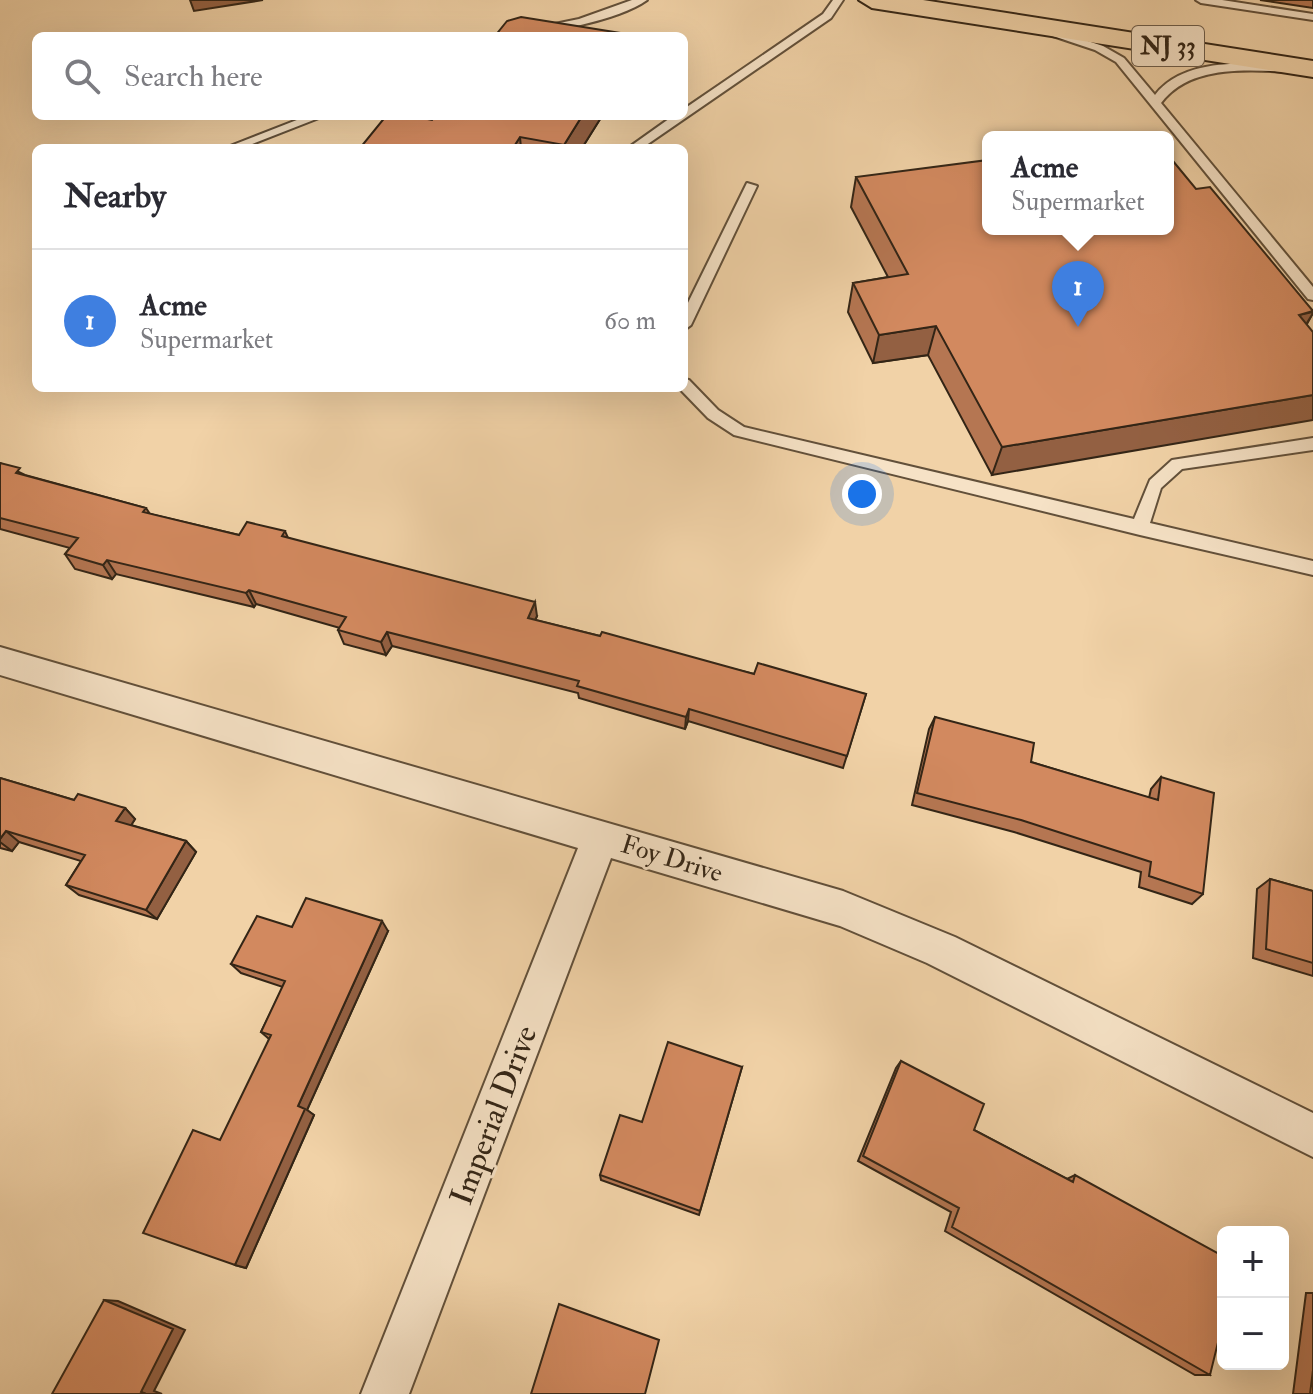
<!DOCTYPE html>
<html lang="en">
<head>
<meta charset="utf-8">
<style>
	:root { --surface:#fff; --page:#f7f7f7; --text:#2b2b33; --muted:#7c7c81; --line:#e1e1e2; --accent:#db2777 }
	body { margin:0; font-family:"IM FELL Double Pica",serif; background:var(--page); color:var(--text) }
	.controls { position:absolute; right:24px; bottom:24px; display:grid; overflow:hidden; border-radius:12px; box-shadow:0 8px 32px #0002 }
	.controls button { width:72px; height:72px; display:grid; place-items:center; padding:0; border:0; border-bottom:2px solid var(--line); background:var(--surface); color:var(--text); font:40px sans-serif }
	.you { position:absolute; left:862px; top:494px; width:28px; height:28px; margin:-20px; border:6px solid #fff; border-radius:50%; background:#1a73e8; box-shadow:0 0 0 12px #1a73e833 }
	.badge { display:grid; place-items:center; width:52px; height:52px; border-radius:50%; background:var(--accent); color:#fff; font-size:26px; font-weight:700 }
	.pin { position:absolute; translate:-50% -66px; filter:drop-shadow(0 2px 4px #0008) }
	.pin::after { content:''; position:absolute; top:42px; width:28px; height:24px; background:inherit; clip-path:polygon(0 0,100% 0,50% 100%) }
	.popup { position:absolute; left:982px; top:131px; width:192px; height:104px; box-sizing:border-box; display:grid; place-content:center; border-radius:12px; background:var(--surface); filter:drop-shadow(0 2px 6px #0005); font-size:26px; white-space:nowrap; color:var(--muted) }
	.popup b { font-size:30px; color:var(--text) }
	.popup::after { content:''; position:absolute; left:50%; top:100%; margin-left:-16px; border:16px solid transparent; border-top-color:var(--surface) }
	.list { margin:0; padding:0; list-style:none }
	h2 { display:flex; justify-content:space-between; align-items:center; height:104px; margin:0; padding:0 32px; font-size:34px }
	h2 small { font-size:26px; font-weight:400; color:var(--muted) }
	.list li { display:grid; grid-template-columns:52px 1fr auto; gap:24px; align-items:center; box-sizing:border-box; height:144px; padding:0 32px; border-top:2px solid var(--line) }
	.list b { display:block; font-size:30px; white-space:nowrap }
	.list p { margin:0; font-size:26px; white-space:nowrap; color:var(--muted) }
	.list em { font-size:26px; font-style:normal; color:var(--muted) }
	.icon { flex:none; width:44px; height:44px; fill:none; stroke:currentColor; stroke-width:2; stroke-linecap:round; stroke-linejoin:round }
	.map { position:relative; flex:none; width:1313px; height:1394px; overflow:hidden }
	.search { position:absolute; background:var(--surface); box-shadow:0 8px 32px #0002; left:32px; top:32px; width:656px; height:88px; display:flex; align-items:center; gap:20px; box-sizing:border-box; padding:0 28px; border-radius:12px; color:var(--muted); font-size:30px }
	.panel { position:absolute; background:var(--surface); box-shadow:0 8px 32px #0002; left:32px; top:144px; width:656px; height:248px; border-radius:12px }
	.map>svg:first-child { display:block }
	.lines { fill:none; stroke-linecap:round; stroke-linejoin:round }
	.service-casing { stroke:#62503a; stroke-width:4 }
	.minor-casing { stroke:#62503a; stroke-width:4 }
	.primary-casing { stroke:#332516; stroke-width:4 }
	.service { fill:#f6e2c6; fill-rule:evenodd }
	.minor { fill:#f6e2c6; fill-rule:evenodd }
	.primary { fill:#f1d2a7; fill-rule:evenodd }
	.wall { fill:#b57652; stroke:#332516; stroke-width:2 }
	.shaded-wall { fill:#936042; stroke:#332516; stroke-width:2 }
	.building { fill:#d2895f; stroke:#332516; stroke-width:2 }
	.labels { text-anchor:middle; stroke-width:6; stroke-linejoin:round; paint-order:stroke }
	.shield { fill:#f6e2c6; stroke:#6e5e4b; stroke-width:2 }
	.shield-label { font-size:24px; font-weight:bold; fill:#332516 }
	.street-label { font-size:26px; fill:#332516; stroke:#f6e2c6 }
	.near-street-label { font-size:32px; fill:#332516; stroke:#f6e2c6 }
</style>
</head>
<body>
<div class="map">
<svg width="1313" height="1394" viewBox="0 0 1313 1394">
	<rect width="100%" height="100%" fill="#f1d2a7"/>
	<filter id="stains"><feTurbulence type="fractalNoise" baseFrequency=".0025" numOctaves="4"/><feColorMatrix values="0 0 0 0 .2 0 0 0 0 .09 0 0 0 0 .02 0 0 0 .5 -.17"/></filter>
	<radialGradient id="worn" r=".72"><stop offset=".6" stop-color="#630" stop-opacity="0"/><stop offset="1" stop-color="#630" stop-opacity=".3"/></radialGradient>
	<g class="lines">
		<!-- service casing -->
		<g class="service-casing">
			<path id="service" d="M 632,0 L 647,0 C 616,22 536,36 496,36 L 579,19 Z
				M 833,0 L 843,0 L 831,18 L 642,148 L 628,148 L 673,116 L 684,116 L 684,109 L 823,14 Z
				M 1196,0 L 1222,0 L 1313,14 L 1313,20 L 1201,3 Z
				M 1057,31 L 1103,46 L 1124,58 L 1155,95 C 1188,52 1265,65 1313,67 L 1313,73 C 1264,72 1194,59 1161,103 L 1313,287 L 1313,300 L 1308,299 L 1116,62 L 1095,50 L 1053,36 L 1051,34 Z
				M 307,116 L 324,116 L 242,148 L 225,148 Z
				M 747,183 L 757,186 L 691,325 L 684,330 L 684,311 Z
				M 684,379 L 689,380 L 718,410 L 744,427 L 1134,519 L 1150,480 L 1172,460 L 1313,438 L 1313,450 L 1182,469 L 1161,488 L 1150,523 L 1313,561 L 1313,575 L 1140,535 L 734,435 L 708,418 L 679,388 L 684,388 Z"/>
		</g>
		<!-- minor casing -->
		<g class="minor-casing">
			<path id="minor" d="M 0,647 L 843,891 L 955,937 L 1313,1113 L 1313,1157 L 927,963 L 840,926 L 611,858 L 409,1394 L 361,1394 L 578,848 L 0,675 Z"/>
		</g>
		<!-- primary casing -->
		<g class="primary-casing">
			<path id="primary" d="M 859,0 L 923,0 L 1313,61 L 1313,77 L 872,8 Z"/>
		</g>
		<!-- service -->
		<use href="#service" class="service"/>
		<!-- minor -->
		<use href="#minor" class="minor"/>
		<!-- primary -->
		<use href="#primary" class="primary"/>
	</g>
	<!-- wall -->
	<path class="wall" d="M 1260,0 L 1313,0 L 1313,8 Z
		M 602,116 L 582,148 L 360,148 Z
		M 856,177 L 1196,189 L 1313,311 L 1313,313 L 1307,324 L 992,475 L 928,355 L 873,363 L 848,312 L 853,283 L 888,277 L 851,207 Z
		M 0,463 L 25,475 L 146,508 L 150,514 L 239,535 L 285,531 L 288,538 L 537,616 L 535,620 L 754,674 L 866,694 L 843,768 L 688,721 L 685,729 L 579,698 L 578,693 L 392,646 L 386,655 L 344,644 L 338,630 L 340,628 L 256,604 L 254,607 L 116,574 L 112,579 L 75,569 L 65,554 L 70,548 L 0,529 Z
		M 935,717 L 1031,762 L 1149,798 L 1151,789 L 1161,777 L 1203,894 L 1192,904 L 1139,887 L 1141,872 L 1014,832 L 912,805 L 929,729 Z
		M 0,778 L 74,800 L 125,808 L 135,819 L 131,825 L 186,841 L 196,852 L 157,919 L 79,895 L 66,885 L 81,861 L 19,842 L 12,851 L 0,848 Z
		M 1270,879 L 1313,891 L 1313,976 L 1253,958 L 1257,889 Z
		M 292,927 L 388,931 L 307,1110 L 314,1115 L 246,1268 L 235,1265 L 269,1039 L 261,1032 L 283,987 L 241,973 L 231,964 Z
		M 901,1061 L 974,1130 L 1067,1179 L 1075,1175 L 1210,1375 L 1195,1375 L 945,1231 L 951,1212 L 858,1161 L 896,1068 Z
		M 742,1067 L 699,1215 L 601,1180 L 600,1175 L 642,1122 Z
		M 1306,1293 L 1313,1293 L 1313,1394 L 1293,1394 Z"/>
	<!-- shaded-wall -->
	<path class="shaded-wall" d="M 190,0 L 263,0 L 194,11 Z
		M 582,116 L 602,116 L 582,148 L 564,148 L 564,145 Z
		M 520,137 L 521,148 L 513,148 Z
		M 1313,312 L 1313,313 L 1296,341 L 1299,315 Z
		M 936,326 L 928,355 L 873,363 L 879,335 Z
		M 1313,395 L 1313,420 L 992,475 L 1002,447 Z
		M 107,560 L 116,574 L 112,579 L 103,565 Z
		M 249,590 L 256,604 L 254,607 L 246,593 Z
		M 535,602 L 537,616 L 530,631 L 528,618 Z
		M 387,632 L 392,646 L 386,655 L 381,642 Z
		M 689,709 L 688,721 L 685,729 L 686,717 Z
		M 125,808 L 135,819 L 127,832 L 116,821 Z
		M 6,831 L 19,842 L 12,851 L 0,842 L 0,839 Z
		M 186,841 L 196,852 L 157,919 L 146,910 Z
		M 382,921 L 388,931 L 307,1110 L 314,1115 L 246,1268 L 235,1265 L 298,1106 Z
		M 104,1300 L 118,1301 L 185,1330 L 154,1391 L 162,1394 L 146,1394 L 141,1392 Z"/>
	<!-- building -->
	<path class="building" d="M 521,17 L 633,35 L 495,36 L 507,21 Z
		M 386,116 L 412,116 L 432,120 L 435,116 L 582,116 L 564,145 L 520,137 L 513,148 L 360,148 Z
		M 1168,155 L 1196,189 L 1210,187 L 1313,311 L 1299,315 L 1313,332 L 1313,395 L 1002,447 L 936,326 L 879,335 L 853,283 L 908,274 L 856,177 L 988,160 L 988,229 L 1168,229 Z
		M 0,463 L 20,468 L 16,473 L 146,508 L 143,512 L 239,535 L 247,522 L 285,531 L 282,536 L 535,602 L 528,618 L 600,636 L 602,632 L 754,674 L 758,663 L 866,694 L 847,756 L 689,709 L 686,717 L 577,686 L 579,681 L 387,632 L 381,642 L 338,630 L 346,617 L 249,590 L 246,593 L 107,560 L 103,565 L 65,554 L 78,538 L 0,518 Z
		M 935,717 L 1034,743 L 1031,762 L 1158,800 L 1161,777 L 1214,793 L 1203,894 L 1149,876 L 1151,862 L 1021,820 L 917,793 Z
		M 0,778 L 74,800 L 78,794 L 125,808 L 116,821 L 186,841 L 146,910 L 66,885 L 85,855 L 6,831 L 0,839 Z
		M 1270,879 L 1313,891 L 1313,963 L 1266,949 Z
		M 306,898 L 382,921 L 298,1106 L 305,1109 L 235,1265 L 143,1233 L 193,1130 L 220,1140 L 271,1035 L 261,1032 L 285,981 L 231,964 L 257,916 L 292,927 Z
		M 668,1042 L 742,1067 L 700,1211 L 600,1175 L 620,1115 L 642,1122 Z
		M 901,1061 L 984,1104 L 974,1130 L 1073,1182 L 1075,1175 L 1223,1256 L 1223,1322 L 1210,1375 L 952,1227 L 959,1208 L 863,1156 Z
		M 104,1300 L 173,1329 L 141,1392 L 146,1394 L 52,1394 Z
		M 559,1304 L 659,1340 L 645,1394 L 531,1394 Z
		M 1313,1370 L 1313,1394 L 1310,1394 Z"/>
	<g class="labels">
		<!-- shield labels -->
		<rect class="shield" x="1132" y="26" width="72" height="40" rx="6"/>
		<g class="shield-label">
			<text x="1168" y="54">NJ 33</text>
		</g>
		<!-- street labels -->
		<g class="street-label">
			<text transform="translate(672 858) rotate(17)" y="9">Foy Drive</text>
		</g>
		<!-- near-street labels -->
		<g class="near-street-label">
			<text transform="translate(493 1115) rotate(-69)" y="11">Imperial Drive</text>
		</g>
	</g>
	<rect width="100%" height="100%" filter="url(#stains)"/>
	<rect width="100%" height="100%" fill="url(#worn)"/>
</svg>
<div class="controls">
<button>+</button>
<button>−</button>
</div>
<div class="you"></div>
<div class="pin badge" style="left:1078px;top:327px;background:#3f7fe0">1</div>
<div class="popup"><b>Acme</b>Supermarket</div>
<div class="search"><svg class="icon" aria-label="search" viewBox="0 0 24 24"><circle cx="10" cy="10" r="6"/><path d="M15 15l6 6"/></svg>Search here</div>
<section class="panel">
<h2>Nearby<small></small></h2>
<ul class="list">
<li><span class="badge" style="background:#3f7fe0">1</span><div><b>Acme</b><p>Supermarket</p></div><em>60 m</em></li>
</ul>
</section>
</div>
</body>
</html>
